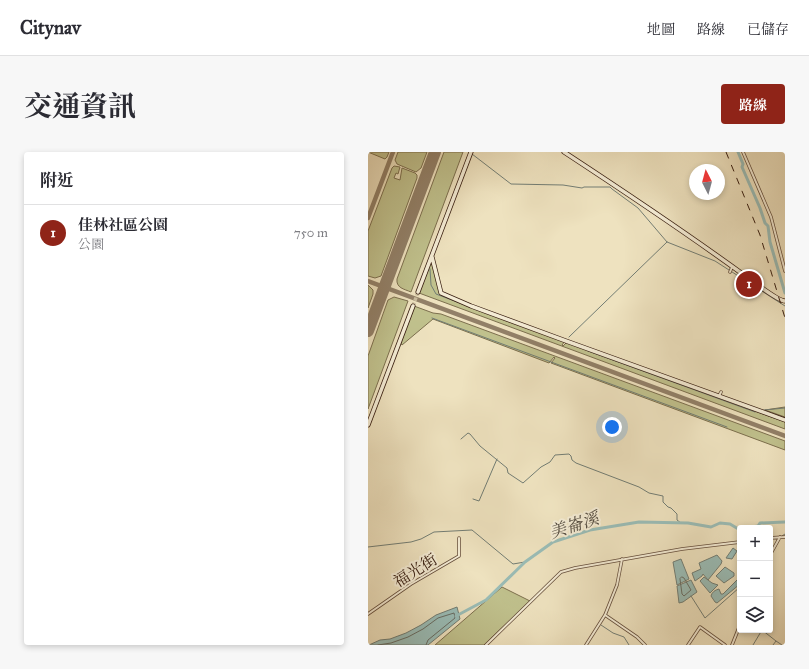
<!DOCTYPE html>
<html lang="zh-TW">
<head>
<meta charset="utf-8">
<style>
	:root { --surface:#fff; --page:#f7f7f7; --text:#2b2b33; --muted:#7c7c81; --line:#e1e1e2; --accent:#8f2418 }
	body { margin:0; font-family:"IM FELL Great Primer","Noto Serif TC",serif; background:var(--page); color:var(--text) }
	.controls { position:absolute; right:12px; bottom:12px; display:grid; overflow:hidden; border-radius:4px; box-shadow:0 2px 6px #0003 }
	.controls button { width:36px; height:36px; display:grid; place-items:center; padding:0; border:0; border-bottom:1px solid var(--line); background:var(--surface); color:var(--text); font:20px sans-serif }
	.compass { position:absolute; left:321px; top:12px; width:36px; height:36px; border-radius:50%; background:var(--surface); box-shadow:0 2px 6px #0003; rotate:354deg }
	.you { position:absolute; left:244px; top:275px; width:14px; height:14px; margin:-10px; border:3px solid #fff; border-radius:50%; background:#1a73e8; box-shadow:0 0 0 6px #1a73e833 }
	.badge { display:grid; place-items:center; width:26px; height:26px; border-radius:50%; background:var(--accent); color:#fff; font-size:13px; font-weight:700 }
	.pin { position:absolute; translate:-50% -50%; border:2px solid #fff; box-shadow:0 1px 4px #0006 }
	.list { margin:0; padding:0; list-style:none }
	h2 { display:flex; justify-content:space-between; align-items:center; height:52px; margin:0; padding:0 16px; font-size:17px }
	h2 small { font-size:13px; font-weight:400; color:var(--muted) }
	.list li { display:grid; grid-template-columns:26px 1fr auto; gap:12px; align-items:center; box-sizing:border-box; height:56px; padding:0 16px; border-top:1px solid var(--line) }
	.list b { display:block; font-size:15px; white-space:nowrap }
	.list p { margin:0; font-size:13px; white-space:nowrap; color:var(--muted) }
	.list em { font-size:13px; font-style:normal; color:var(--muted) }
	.icon { flex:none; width:22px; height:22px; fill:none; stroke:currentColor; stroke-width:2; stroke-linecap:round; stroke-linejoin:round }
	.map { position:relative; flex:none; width:417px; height:493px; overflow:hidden; border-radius:4px }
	header { display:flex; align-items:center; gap:24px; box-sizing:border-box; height:56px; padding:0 20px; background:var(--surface); border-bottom:1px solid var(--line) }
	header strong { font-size:19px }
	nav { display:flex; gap:22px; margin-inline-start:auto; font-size:14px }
	.intro { display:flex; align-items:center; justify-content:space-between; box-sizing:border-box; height:96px; padding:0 24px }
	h1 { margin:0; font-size:28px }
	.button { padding:10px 18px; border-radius:4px; background:var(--accent); color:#fff; font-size:14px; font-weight:700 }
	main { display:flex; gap:24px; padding:0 24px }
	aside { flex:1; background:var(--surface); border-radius:4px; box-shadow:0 2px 6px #0003 }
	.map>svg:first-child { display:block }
	.green { fill:#c0c18d; stroke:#7c6f4e }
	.water { fill:#9abdb7; stroke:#727d74 }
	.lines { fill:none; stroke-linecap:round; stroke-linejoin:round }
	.shore { stroke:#686d64; stroke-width:1 }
	.stream { stroke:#727d74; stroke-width:1 }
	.river { stroke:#9abdb7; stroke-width:3 }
	.taxiway { stroke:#928068; stroke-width:4.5 }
	.runway { stroke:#928068; stroke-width:12 }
	.secondary-tunnel { stroke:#c9bb9c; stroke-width:3.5; stroke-dasharray:3.5 2; stroke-linecap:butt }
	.street-casing { stroke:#654e3c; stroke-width:3.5 }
	.secondary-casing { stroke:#371d10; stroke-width:5 }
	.street { stroke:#f4ecd5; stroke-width:2 }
	.secondary { stroke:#f4ecd5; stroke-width:3.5 }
	.rail { stroke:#371d10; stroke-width:1; stroke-dasharray:7 7; stroke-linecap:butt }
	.labels { text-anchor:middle; stroke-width:4; stroke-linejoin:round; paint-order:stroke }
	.street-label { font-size:16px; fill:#371d10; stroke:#f4ecd5 }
	.water-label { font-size:17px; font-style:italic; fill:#554d42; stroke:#f4ecd5 }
</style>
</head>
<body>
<header>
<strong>Citynav</strong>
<nav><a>地圖</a><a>路線</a><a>已儲存</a></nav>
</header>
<div class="intro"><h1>交通資訊</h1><a class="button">路線</a></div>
<main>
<aside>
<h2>附近<small></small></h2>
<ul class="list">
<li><span class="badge">1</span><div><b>佳林社區公園</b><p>公園</p></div><em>750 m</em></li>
</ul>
</aside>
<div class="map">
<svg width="417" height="493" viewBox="0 0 417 493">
	<rect width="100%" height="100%" fill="#eee2bf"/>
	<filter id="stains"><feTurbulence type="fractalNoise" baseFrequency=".005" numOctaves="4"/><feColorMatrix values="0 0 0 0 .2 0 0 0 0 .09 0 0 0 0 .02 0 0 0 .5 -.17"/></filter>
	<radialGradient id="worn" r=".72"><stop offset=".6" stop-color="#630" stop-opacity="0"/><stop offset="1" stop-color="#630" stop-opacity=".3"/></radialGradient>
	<!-- green -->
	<path class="green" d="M 0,0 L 21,0 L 19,5 L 17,7 Z
		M 30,0 L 59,0 L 53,16 L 48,20 L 29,12 L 27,8 Z
		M 76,0 L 95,0 L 43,140 C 36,137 28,136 29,127 Z
		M 26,14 L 32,15 L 30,22 L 28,21 L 26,26 L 32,28 L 34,16 L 47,21 L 49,23 L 49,26 L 13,124 L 7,126 L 0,124 L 0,79 L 24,16 Z
		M 62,112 L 64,112 L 75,144 L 197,189 L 194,193 L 195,194 L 199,190 L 417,270 L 417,277 L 51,141 Z
		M 0,133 L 5,138 L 5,142 L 0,156 Z
		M 26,145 L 40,149 L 0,257 L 0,204 L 20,148 Z
		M 46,154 L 65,161 L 73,162 L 417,289 L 417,298 L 183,211 L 187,206 L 186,205 L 181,211 L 65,167 L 34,193 L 32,190 Z
		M 417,255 L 417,265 L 397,258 Z
		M 134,435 L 162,449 L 116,493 L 67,493 Z"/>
	<!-- water -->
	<path class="water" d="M 365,396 L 369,399 L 364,407 L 358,406 Z
		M 349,403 L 354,409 L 353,412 L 340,428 L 335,422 L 334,424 L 327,429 L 324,421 L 333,417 L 331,411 Z
		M 313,407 L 321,427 L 309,433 L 305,410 Z
		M 357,415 L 366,421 L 366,424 L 356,431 L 348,424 Z
		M 336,425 L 344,431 L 350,433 L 342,441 L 332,429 Z
		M 372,425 L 372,432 L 349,451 L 347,450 L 343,444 C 344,440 347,438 351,437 L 353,442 L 355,442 Z
		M 323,428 L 329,440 L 315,450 L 311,451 L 309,434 Z
		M 89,455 L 92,467 L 60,493 L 1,493 L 12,488 L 22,487 L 38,481 L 53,473 L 68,463 Z"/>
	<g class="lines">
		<!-- shore -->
		<path class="shore" d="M 314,425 L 316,426 L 323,438 L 316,444 L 314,442 L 312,427 Z
			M 10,493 L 23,491 L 40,485 L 55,477 L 70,466 L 86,461 L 87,466 L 60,488 L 58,493"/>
		<!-- stream -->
		<path class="stream" d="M 104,2 L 143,32 L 195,33 L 214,36 L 216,35 L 242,35 L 244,37 L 270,56 L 299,90 L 347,109 L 417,154
			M 62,117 L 63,133 L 68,142 L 134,167
			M 64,166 L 359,275
			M 201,185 L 299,90
			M 220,199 L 387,260
			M 396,258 L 417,256
			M 93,287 L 100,281 L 102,282 L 112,294 L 139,316 L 140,321 L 155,331 L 173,315 L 182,310 L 187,303 L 201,302 L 203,304 L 204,308 L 208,311 L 271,335 L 281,341 L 295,344 L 295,350 L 300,355 L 303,356 L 309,362 L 309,368 L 313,371
			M 105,347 L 111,349 L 129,307
			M 414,384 L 417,382
			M 0,395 L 43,390 L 53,387 L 66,380 L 104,378 L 145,412 L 157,410
			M 323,444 L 337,466 L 372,435
			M 233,473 L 245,481 L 256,485 L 261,493
			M 385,493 L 394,478 L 408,489
			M 405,493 L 408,489 L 414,493"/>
		<!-- river -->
		<path class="river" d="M 370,0 L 375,12 L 374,15 L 392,56 L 397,71 L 400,74 L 402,90 L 417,141
			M 379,376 L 390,374 L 392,371 L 417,370
			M 88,464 L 118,448 L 157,410 L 185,390 L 222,378 L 271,370 L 320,371 L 343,375 L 352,371 L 362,372 L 372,378"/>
		<!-- taxiway -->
		<path class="taxiway" d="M 0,66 L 25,0
			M 0,129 L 417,284"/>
		<!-- runway -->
		<path class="runway" d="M 0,179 L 67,0"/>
		<!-- secondary-tunnel -->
		<path class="secondary-tunnel" d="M 45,154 L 50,140"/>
		<!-- street casing -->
		<g class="street-casing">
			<path id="street" d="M 375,0 L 403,65 L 417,119
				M 362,120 L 364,115
				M 351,244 L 353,240
				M 402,386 L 417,385
				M 402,403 L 412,385
				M 0,462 L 43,432 L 91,404 L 91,386
				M 237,463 L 269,485 L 277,493
				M 118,493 L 193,420 L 207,416 L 314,397 L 372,390
				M 218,493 L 237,463 L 249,433 L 254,407
				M 320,493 L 332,475 L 357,493
				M 364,493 L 372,473"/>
		</g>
		<!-- secondary casing -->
		<g class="secondary-casing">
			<path id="secondary" d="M 196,0 C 257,40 317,80 376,123 C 384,128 409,149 417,149
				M 64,105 L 73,141 L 103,154 L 198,189 L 417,268
				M 50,140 L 103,0
				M 0,273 L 45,154"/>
		</g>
		<!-- street -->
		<use href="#street" class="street"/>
		<!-- secondary -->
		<use href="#secondary" class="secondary"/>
		<!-- rail -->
		<path class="rail" d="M 358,0 L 392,83 L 417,166"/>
	</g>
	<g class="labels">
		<!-- street labels -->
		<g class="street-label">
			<text transform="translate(47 418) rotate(-32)" y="6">福光街</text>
		</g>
		<!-- water labels -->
		<g class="water-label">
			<text transform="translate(206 373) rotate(-18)" y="6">美崙溪</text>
		</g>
	</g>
	<rect width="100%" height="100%" filter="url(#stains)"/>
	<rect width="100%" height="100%" fill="url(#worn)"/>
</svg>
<div class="controls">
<button>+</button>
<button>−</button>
<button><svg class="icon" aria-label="layers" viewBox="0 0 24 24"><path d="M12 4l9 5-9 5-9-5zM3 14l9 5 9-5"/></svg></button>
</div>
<svg class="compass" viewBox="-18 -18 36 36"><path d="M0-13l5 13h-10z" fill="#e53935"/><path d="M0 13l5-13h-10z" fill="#7c7c81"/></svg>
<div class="you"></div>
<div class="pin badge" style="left:381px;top:132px">1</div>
</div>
</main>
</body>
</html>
